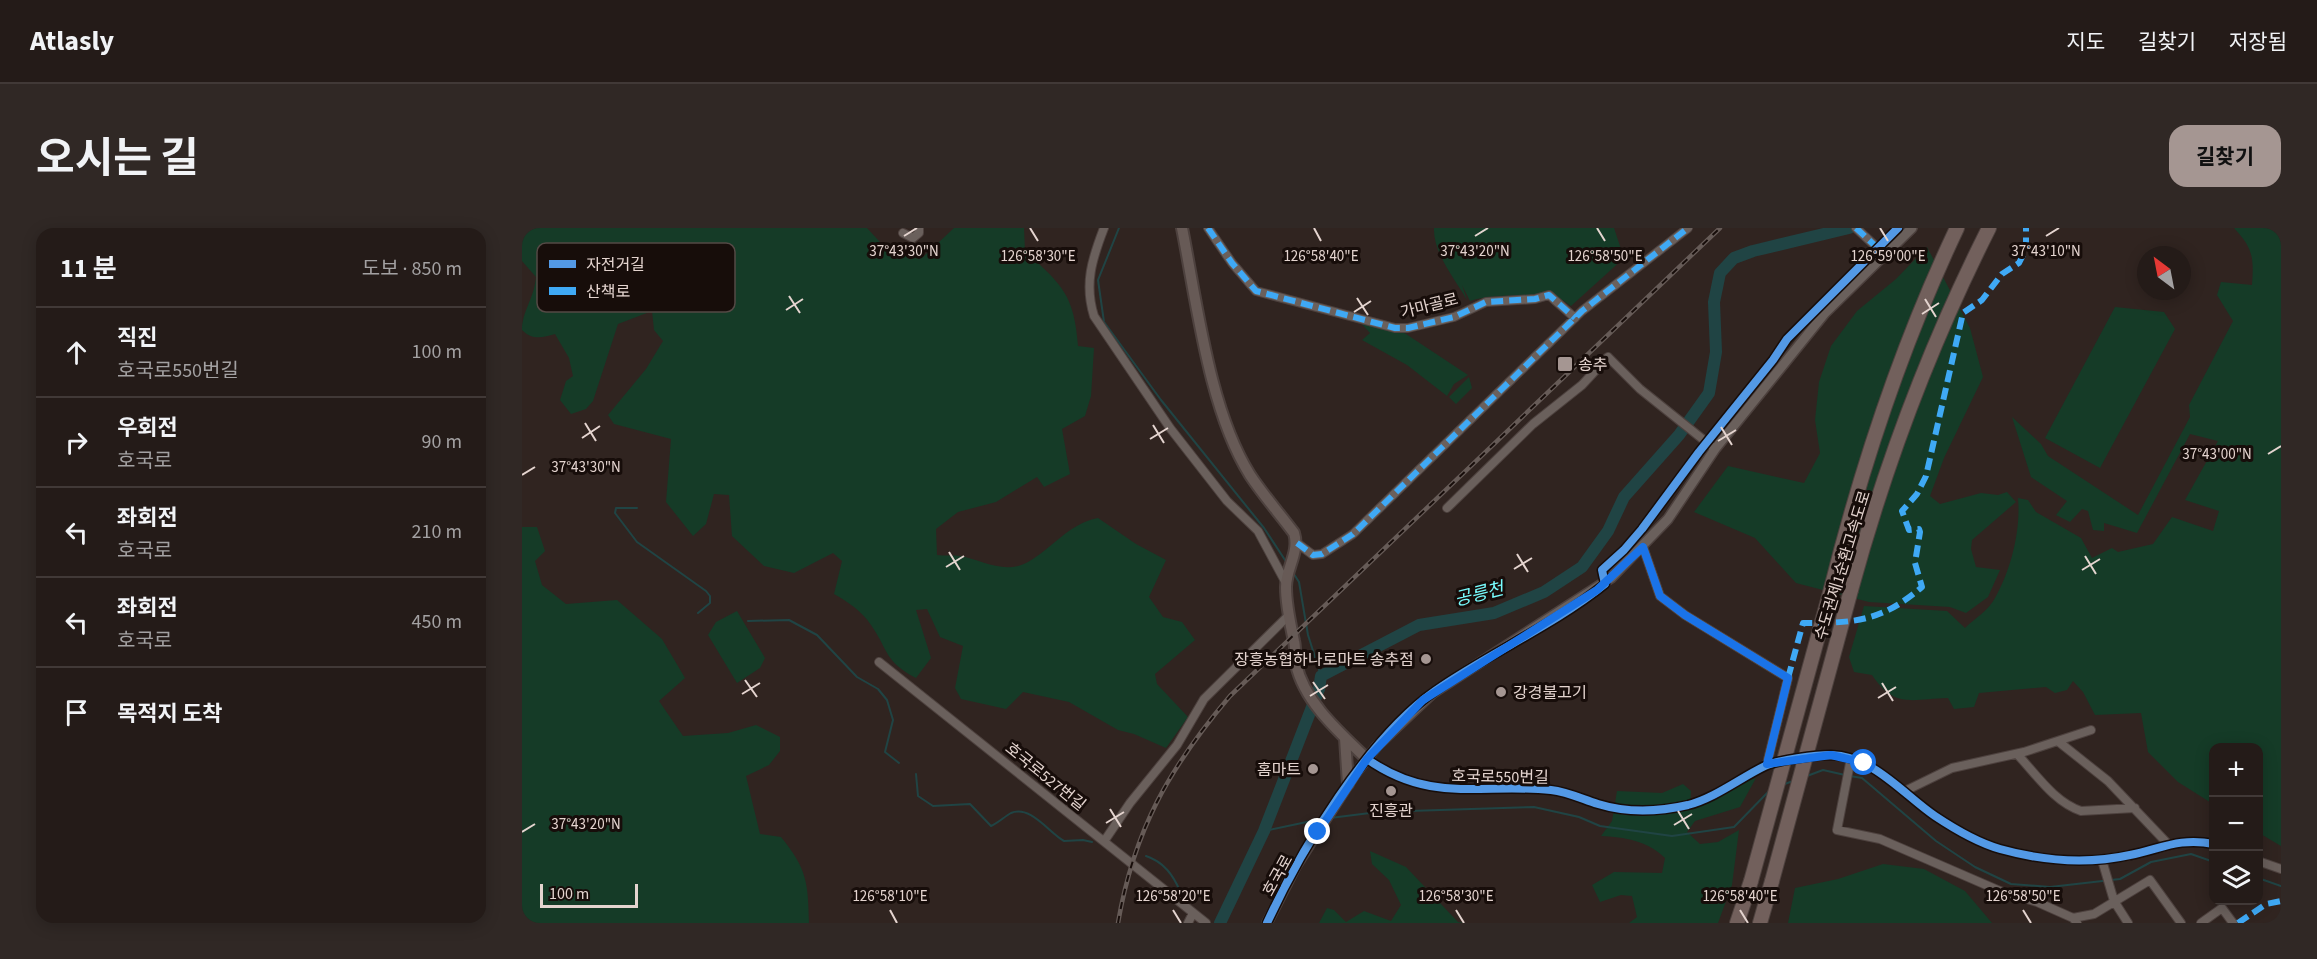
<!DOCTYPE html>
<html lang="ko">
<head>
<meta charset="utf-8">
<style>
	:root { --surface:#241b18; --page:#302825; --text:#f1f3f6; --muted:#a3a1a2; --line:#413937; --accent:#a59692 }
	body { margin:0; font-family:"Source Sans 3","Noto Sans KR",sans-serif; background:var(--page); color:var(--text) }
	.controls { position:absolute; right:18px; bottom:18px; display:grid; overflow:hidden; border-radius:12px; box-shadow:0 3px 15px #0003 }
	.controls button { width:54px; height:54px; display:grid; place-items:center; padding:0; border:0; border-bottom:2px solid var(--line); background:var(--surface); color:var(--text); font:30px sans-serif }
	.compass { position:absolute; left:1615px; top:18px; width:54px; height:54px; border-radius:50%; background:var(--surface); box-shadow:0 3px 15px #0003; rotate:328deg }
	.scale { position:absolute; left:18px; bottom:15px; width:98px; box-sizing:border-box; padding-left:6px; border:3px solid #e4d4cf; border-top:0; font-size:16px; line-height:21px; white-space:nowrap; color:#e4d4cf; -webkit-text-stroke:4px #170d0a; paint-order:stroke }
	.stop { position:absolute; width:18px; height:18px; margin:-14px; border:4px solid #1a73e8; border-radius:50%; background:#fff }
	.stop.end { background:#1a73e8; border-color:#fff; box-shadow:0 2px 6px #0008 }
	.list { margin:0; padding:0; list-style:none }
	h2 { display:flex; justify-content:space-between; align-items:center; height:78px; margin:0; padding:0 24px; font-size:26px }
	h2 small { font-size:20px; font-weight:400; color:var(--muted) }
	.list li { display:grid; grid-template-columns:39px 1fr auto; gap:18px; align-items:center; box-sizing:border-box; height:90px; padding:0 24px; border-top:2px solid var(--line) }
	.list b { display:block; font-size:22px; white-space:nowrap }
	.list p { margin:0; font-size:20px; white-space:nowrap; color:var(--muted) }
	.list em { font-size:20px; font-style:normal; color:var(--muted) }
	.icon { flex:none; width:33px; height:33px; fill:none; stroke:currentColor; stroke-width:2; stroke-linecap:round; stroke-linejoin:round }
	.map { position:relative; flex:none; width:1759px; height:695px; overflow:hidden; border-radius:18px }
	header { display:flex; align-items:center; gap:36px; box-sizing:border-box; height:84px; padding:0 30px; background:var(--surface); border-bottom:2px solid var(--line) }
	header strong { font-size:28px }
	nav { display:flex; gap:33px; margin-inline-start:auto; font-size:21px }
	.intro { display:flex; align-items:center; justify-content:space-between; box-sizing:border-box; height:144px; padding:0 36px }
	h1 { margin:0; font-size:42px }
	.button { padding:15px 27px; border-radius:18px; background:var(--accent); color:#111; font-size:21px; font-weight:700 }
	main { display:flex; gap:36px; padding:0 36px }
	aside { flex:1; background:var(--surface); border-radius:18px; box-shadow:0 3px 15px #0003 }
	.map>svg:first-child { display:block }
	.green { fill:#153b27 }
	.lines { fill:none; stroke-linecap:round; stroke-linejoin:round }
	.stream { stroke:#204444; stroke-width:2 }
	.river { stroke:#204444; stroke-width:12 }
	.minor-casing { stroke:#4d413e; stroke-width:10 }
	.tertiary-casing { stroke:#4d413e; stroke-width:12 }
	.secondary-casing { stroke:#4d413e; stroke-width:14 }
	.motorway-casing { stroke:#4d413e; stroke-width:16 }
	.minor { stroke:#6a605c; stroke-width:8 }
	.tertiary { stroke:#6a605c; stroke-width:9 }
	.secondary { stroke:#675a56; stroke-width:10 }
	.motorway { stroke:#72605c; stroke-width:14 }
	.rail-casing { stroke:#665b57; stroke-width:4.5 }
	.rail { stroke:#170d0a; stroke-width:2; stroke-dasharray:7; stroke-linecap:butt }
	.motorway-bridge-casing { stroke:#4d413e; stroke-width:16; stroke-linecap:butt }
	.motorway-bridge { stroke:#72605c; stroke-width:14 }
	.quiet { stroke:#3fa9f5; stroke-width:6; stroke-dasharray:12 6; stroke-linecap:butt }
	.cycleway-casing { stroke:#170d0a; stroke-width:11 }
	.cycleway { stroke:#5399e6; stroke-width:8 }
	.route { stroke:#1a73e8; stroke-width:8 }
	.ticks { fill:none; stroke:#e4d4cf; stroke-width:2 }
	.poi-dot { fill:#a59692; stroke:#170d0a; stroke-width:2 }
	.labels { text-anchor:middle; stroke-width:6; stroke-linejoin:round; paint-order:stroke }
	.street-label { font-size:16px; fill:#e4d4cf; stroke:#170d0a }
	.poi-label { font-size:16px; fill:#e4d4cf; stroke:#170d0a; text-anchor:start }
	.water-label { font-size:18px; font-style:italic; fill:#78fdff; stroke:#170d0a }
	.key { fill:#170d0a; stroke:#544945; stroke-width:1.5 }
	.key-label { font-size:16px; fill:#e4d4cf }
	.ticks-label { font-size:15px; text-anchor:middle; fill:#e4d4cf; stroke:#170d0a; stroke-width:6; stroke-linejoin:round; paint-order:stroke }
</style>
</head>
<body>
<header>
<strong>Atlasly</strong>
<nav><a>지도</a><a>길찾기</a><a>저장됨</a></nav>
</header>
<div class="intro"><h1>오시는 길</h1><a class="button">길찾기</a></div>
<main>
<aside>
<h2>11 분<small>도보 · 850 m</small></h2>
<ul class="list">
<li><svg class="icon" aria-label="ahead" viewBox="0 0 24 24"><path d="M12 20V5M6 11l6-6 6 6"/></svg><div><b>직진</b><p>호국로550번길</p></div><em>100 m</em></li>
<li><svg class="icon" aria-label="right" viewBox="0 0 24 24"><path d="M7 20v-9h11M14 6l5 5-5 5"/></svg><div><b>우회전</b><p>호국로</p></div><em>90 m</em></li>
<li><svg class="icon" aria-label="left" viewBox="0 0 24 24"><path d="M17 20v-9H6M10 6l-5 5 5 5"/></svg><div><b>좌회전</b><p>호국로</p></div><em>210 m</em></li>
<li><svg class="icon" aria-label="left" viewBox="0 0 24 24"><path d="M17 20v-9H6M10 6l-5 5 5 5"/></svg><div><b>좌회전</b><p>호국로</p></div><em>450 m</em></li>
<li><svg class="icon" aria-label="arrive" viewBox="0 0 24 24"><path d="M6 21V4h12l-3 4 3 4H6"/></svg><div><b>목적지 도착</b></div></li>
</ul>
</aside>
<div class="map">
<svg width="1759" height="695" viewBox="0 0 1759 695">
	<rect width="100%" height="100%" fill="#302420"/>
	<!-- green -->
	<path class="green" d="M 0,0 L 345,0 L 370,27 L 401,29 L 432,0 L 502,0 L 503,23 C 540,57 552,66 556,118 L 572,120 L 569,168 L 563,188 L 540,201 L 548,246 L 522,259 L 515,249 L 474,274 L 436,284 L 414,301 L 415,327 C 422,328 431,327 438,328 C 461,332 482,347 506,334 C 531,320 546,296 576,290 L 614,316 L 644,332 L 627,369 L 641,389 L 660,394 L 673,412 L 633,446 L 635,456 L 666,489 L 644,520 L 612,506 L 596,502 L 547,474 L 501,464 L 484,481 L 439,471 L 433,460 L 441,418 L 418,409 L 405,381 L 394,382 L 409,430 L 394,450 C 362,433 367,423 349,397 C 340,383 326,374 312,366 L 320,333 L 311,325 L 272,345 L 242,338 L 210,308 L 207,267 L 192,266 L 184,296 L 171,308 L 144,274 L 149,211 L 92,196 L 86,187 L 124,141 L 141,113 L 132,102 L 130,83 L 96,96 L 71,173 L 64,181 L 49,186 L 38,172 L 44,153 L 51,148 L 47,130 L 33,106 C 20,110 10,112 0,102 C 0,83 12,71 14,49 L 0,33 Z
		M 912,0 L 1092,0 L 1102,30 L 1049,78 L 1029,64 C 1002,70 975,65 948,73 L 940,57 L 945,72 C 933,51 911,25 912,0 Z
		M 1712,0 L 1759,0 L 1759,618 L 1737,605 L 1736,520 L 1692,520 L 1691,576 L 1656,554 L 1626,524 L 1619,485 L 1573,487 L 1561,464 L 1551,453 L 1545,462 L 1533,465 L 1524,459 L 1457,465 L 1452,479 L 1432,481 L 1426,470 C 1389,471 1373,481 1350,447 L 1332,444 L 1327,429 L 1342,378 L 1425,383 L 1443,400 C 1452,391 1467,382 1473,370 C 1489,342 1499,302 1496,270 L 1506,272 L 1514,284 L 1559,310 L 1570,330 L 1590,320 L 1596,324 L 1631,316 L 1650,289 L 1691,303 L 1697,283 L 1663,272 L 1696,213 L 1668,206 L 1615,305 L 1582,295 L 1582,303 L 1571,302 L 1566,283 L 1560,281 L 1548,294 L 1534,287 L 1545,273 L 1509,249 L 1490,189 L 1519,216 L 1526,228 L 1616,287 L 1668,189 L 1667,177 L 1711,93 L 1695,67 L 1699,54 L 1730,57 C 1732,30 1731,20 1712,0 Z
		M 1405,19 L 1448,100 L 1461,149 L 1422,230 L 1408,268 L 1418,276 L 1459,265 L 1476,267 L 1485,264 L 1494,274 L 1450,312 L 1449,321 L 1454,339 L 1478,342 L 1466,369 L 1444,385 L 1428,379 L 1347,374 L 1274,355 L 1233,310 L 1172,284 L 1206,238 L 1282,255 L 1298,225 L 1293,192 L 1297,154 L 1309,118 L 1335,83 L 1374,51 Z
		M 1593,79 L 1642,84 L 1653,101 L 1578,240 L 1523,210 Z
		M 838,94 L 881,104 L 946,147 L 932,156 L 925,168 L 885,137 L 840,112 L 848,105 Z
		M 947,149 L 950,160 L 934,176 L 927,169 Z
		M 0,299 L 15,299 L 23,323 L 13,333 L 20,357 L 44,376 L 95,372 L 140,411 L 163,450 L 137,473 L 161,508 L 206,505 L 234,497 L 258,509 L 258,523 L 247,537 L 224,548 L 238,606 L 259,609 C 285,641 286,654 287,695 L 0,695 Z
		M 215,383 L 243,430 L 238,440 L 215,455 L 186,407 L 194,394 Z
		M 1234,550 L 1218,579 L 1173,593 L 1165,604 L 1178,616 L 1196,614 L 1217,602 L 1210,657 L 1196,695 L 1107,695 L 1115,689 L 1110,668 L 1099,667 L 1078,674 L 1070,657 L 1092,644 L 1140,645 L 1143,630 C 1126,613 1102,609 1079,608 L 1090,593 L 1095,563 L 1140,565 L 1161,556 L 1169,563 L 1168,581 C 1192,573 1211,556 1234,550 Z
		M 848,623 L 884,639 L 936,694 L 942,695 L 797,695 L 805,680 L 812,682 L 824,694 L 842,683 L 869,693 L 879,677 L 867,652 L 850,636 Z
		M 1361,636 L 1402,641 L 1443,663 L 1470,695 L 1266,695 L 1273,660 L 1316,651 Z"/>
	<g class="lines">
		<!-- stream -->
		<path class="stream" d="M 597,0 L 576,52 L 582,94 L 639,172 L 742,300 L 765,335
			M 115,280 L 94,280 L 93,285 L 115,314 L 184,363 L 188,368 L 188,375 L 176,385
			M 770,343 L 777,354 L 786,407 L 799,448
			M 226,393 L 267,392 L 295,407 L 335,449 L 356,461 L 365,472 L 371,492 L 363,524 L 377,535
			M 394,546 L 396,568 L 411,578 L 448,576 L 469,598 C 476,595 482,589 489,585 C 509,577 527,605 542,613 L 561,612 L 570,614
			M 1285,548 L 1301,542 L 1323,547
			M 1328,548 L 1340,550 L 1414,613 L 1453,639 L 1489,656 L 1528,659 L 1598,651 L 1629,634 L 1669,626 L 1692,634
			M 1260,557 L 1271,553
			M 808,590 L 856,584 L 1012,579 L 1057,589 L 1078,598 L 1150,608 L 1212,599 L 1249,561
			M 742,603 L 799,591
			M 624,628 C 642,634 651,647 658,663
			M 1736,650 L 1759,658"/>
		<!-- river -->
		<path class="river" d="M 698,695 L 742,603 L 797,461 L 799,448 L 897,397 L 972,385 L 1022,364 L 1060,339 L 1086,303 L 1102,269 L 1157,207 L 1187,165 L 1194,124 L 1192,74 L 1198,45 L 1212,30 L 1231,23 L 1327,0"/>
		<!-- minor casing -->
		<g class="minor-casing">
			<path id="minor" d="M 582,0 C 570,31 562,56 572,88 L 648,200 L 705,273 L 736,303 L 764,355
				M 686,0 L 710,35 L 734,63 L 873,100 L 886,100 L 932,89 L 964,74 L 1013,71 L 1027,67 L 1053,90
				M 1334,0 L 1363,27
				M 381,5 L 391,10 L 397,5 L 397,0
				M 925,280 L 1011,196 L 1060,157 L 1086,129 L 1118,161 L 1193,221
				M 775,315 L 791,327 L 800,326 L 831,306 L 1060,83 L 1166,0
				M 1121,319 L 1138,368 L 1163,387 L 1266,450 L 1245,536
				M 357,434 L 684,695
				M 1537,514 L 1586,553 L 1645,615
				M 1495,526 C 1514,546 1532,574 1559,583 L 1613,580
				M 1329,530 L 1315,602 L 1358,611 L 1478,663 L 1515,674 L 1551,690
				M 845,531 C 909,576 958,555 1029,562 C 1046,564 1060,571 1076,576 C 1105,585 1136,584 1166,577 C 1193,570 1218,550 1243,538 C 1255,532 1295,527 1309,527 C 1351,528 1381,566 1413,588 C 1431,600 1457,615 1478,621 C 1521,633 1563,637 1608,627 C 1639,621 1657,609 1692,616
				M 1383,563 L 1430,540 L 1502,524 L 1569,502
				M 583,612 L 608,575 L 655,517 L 682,471 L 765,389
				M 1580,632 L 1592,673 L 1606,695
				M 1736,633 L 1759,641
				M 666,695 L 671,685
				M 1555,695 L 1551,690 L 1572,686 L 1628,652 L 1659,695
				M 1679,695 L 1700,680 L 1711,695"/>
		</g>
		<!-- tertiary casing -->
		<g class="tertiary-casing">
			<path id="tertiary" d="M 745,695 L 774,638 L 833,546 L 855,518 L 911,465 L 1089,350 L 1146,291 L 1193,221 L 1303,85 L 1390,0"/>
		</g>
		<!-- secondary casing -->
		<g class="secondary-casing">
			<path id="secondary" d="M 660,0 C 675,75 687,182 728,247 C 741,267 758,286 772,305 C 778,324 764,340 764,359 C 764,378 768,394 772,413 C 774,420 772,428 774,436 C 782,474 818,505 845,531
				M 823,510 L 826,556"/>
		</g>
		<!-- motorway casing -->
		<g class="motorway-casing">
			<path id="motorway" d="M 1309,361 C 1340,237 1380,116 1435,0
				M 1329,362 C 1363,237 1409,115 1467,0
				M 1215,695 L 1229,653
				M 1238,695 L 1250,653"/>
		</g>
		<!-- minor -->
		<use href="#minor" class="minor"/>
		<!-- tertiary -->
		<use href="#tertiary" class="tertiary"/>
		<!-- secondary -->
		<use href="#secondary" class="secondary"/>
		<!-- motorway -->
		<use href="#motorway" class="motorway"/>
		<!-- rail casing -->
		<g class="rail-casing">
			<path id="rail" d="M 596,695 C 612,602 647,540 708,468 L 1198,0"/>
		</g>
		<!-- rail -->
		<use href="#rail" class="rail"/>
		<!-- motorway-bridge casing -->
		<g class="motorway-bridge-casing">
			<path id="motorway-bridge" d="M 1229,653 L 1309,361
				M 1250,653 L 1329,362"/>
		</g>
		<!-- motorway-bridge -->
		<use href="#motorway-bridge" class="motorway-bridge"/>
		<!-- quiet -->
		<path class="quiet" d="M 686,0 L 710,35 L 734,63 L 873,100 L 886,100 L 932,89 L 964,74 L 1013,71 L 1027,67 L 1053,90
			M 1334,0 L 1363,27
			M 775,315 L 791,327 L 800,326 L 831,306 L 1060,83 L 1166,0
			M 1266,450 L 1281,395 C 1332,395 1359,394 1400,359 L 1393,335 L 1398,304 L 1397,301 L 1387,302 L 1380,283 L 1395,266 L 1404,248 L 1441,85 L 1460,72 L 1480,46 L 1497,35 L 1504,21 L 1504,0
			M 1716,695 L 1744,676 L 1759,673"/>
		<!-- cycleway casing -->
		<g class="cycleway-casing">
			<path id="cycleway" d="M 845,531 C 909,576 958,555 1029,562 C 1046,564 1060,571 1076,576 C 1105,585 1136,584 1166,577 C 1193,570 1218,550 1243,538 C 1255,532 1295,527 1309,527 C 1351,528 1381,566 1413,588 C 1431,600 1457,615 1478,621 C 1521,633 1563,637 1608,627 C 1639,621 1657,609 1692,616
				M 745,695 C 779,621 846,510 913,463 C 967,425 1031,398 1083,356 L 1080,342 L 1102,322 L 1120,301 L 1177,224 L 1251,132 L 1265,111 L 1376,0"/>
		</g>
		<!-- cycleway -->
		<use href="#cycleway" class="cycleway"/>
	</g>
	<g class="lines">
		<!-- route -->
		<path class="route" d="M 796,604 L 845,531 L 901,472 L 1075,362 L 1121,319 L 1138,368 L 1163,387 L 1266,450 L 1245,536 L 1309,527 L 1342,535"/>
	</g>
	<!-- ticks -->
	<path class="ticks" d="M 508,0 L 516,13M 792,0 L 799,13M 1075,0 L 1083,13M 1358,0 L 1366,13M 382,8 L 395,0M 953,8 L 966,0M 1524,8 L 1537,0M 267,68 L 278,85M 835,70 L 846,87M 1403,71 L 1414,89M 264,82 L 281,71M 832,84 L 849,73M 1400,86 L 1417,75M 63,195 L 74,213M 631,197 L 642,215M 1199,199 L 1210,217M 60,210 L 78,198M 628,211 L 646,200M 1196,213 L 1214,202M 1746,226 L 1759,218M 0,247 L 13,239M 427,324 L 438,342M 995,326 L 1006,344M 1563,328 L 1574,346M 424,339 L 442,328M 992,341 L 1010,330M 1560,342 L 1578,331M 223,452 L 235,469M 791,454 L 803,471M 1360,455 L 1371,473M 220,466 L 238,455M 788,468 L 806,457M 1356,470 L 1374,459M 588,581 L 599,599M 1156,583 L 1167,601M 584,595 L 602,584M 1152,597 L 1170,586M 0,604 L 13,596M 368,682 L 375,695M 651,682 L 659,695M 934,682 L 942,695M 1218,682 L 1226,695M 1501,682 L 1509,695"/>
	<!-- markers -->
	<g class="poi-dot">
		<rect x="1035" y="128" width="16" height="16" rx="3"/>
		<circle cx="904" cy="431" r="6"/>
		<circle cx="979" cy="464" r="6"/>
		<circle cx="791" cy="541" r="6"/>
		<circle cx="869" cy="563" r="6"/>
	</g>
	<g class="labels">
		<!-- street labels -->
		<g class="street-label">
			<text transform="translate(907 77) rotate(-14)" y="6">가마골로</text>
			<text transform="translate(1320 337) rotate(-73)" y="6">수도권제1순환고속도로</text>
			<text transform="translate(524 548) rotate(39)" y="6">호국로527번길</text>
			<text transform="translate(978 548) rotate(1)" y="6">호국로550번길</text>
			<text transform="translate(755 647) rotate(-61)" y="6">호국로</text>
		</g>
		<!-- poi labels -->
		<g class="poi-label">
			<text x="1056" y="142">송추</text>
			<text x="892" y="437" text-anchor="end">장흥농협하나로마트 송추점</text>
			<text x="991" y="470">강경불고기</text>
			<text x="779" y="547" text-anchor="end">홈마트</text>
			<text x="869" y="588" text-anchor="middle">진흥관</text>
		</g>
		<!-- water labels -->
		<g class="water-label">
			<text transform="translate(957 366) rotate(-14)" y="6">공릉천</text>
		</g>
	</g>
	<!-- legend -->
	<rect x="15" y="15" width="198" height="69" rx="9" class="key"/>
	<rect x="27" y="32" width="27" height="8" fill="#5399e6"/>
	<rect x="27" y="59" width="27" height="8" fill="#3fa9f5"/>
	<g class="key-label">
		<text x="64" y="42">자전거길</text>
		<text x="64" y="69">산책로</text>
	</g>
	<g class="ticks-label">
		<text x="1524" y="28">37°43'10"N</text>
		<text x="953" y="28">37°43'20"N</text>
		<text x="382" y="28">37°43'30"N</text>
		<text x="516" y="33">126°58'30"E</text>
		<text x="799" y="33">126°58'40"E</text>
		<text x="1083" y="33">126°58'50"E</text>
		<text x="1366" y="33">126°59'00"E</text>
		<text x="1695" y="231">37°43'00"N</text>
		<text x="64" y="244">37°43'30"N</text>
		<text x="64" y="601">37°43'20"N</text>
		<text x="368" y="673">126°58'10"E</text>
		<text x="651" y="673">126°58'20"E</text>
		<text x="934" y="673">126°58'30"E</text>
		<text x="1218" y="673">126°58'40"E</text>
		<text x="1501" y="673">126°58'50"E</text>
	</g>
</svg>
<div class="controls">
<button>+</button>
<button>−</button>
<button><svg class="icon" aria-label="layers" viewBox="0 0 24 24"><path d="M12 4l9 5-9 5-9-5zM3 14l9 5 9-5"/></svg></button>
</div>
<svg class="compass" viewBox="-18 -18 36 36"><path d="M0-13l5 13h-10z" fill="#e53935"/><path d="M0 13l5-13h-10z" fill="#a3a1a2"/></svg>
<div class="scale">100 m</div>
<div class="stop" style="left:1342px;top:535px"></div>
<div class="stop end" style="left:796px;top:604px"></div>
</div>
</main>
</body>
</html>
